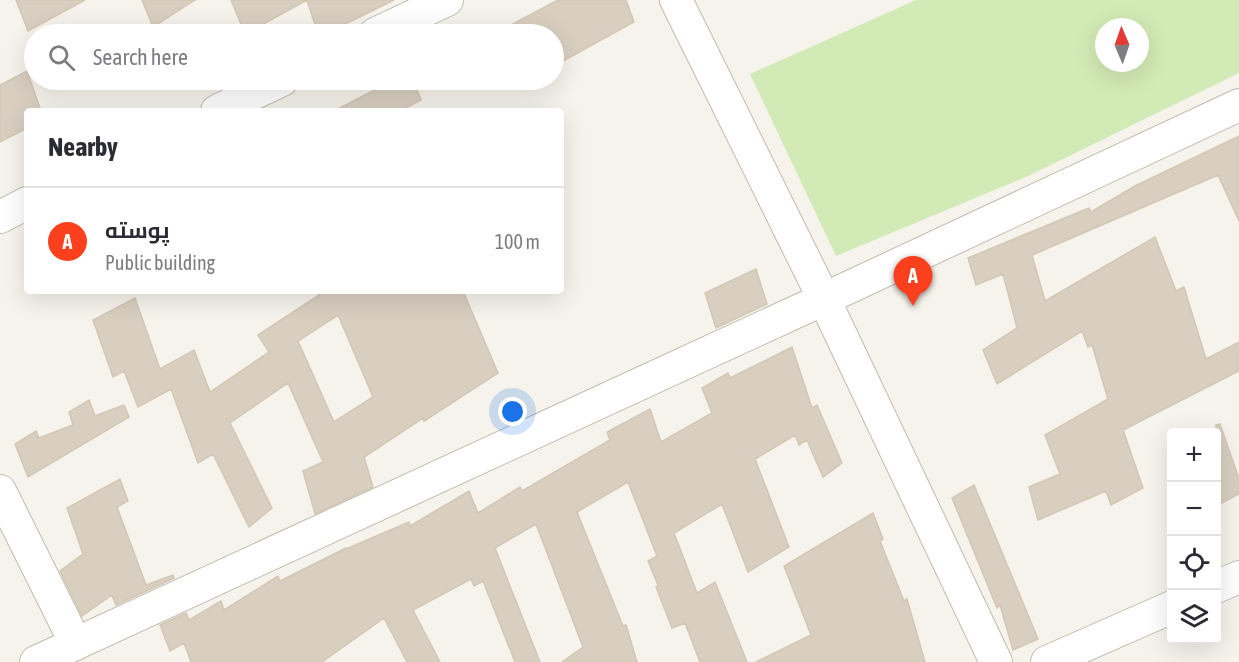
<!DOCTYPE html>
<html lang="en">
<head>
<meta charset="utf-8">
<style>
	:root { --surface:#fff; --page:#f2f2f3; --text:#2b2b33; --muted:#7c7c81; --line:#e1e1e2; --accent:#fc3f1d }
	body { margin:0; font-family:"Asap Condensed",Cairo,sans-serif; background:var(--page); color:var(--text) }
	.controls { position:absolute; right:18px; bottom:18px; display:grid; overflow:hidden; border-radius:6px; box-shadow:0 6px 24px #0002 }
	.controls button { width:54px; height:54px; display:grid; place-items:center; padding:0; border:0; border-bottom:2px solid var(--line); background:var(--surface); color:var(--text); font:30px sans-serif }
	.compass { position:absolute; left:1095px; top:18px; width:54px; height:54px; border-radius:50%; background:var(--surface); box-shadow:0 6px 24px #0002; rotate:358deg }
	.you { position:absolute; left:513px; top:412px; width:21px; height:21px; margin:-15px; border:4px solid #fff; border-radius:50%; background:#1a73e8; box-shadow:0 0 0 9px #1a73e833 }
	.badge { display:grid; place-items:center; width:39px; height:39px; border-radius:50%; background:var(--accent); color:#fff; font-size:20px; font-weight:700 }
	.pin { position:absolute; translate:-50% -50px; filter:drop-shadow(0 2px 3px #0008) }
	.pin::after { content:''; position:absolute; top:32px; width:21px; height:18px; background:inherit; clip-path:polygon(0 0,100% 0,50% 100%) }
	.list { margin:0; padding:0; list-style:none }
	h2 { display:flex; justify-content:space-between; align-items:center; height:78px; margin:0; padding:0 24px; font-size:26px }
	h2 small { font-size:20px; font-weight:400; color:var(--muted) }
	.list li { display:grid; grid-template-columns:39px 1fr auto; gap:18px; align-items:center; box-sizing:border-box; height:108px; padding:0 24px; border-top:2px solid var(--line) }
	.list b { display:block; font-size:22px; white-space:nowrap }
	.list p { margin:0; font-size:20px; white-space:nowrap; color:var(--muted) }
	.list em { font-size:20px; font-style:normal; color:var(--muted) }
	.icon { flex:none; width:33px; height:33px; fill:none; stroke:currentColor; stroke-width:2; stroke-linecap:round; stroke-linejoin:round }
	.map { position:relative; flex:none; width:1239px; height:662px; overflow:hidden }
	.search { position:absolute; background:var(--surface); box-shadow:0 6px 24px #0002; left:24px; top:24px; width:540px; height:66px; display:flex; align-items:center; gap:15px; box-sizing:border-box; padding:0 21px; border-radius:33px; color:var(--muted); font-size:22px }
	.panel { position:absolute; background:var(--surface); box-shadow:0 6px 24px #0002; left:24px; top:108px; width:540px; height:186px; border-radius:6px }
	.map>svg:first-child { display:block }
	.green { fill:#d2eab5; fill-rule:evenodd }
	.building { fill:#d8cfc1; stroke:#d3c7b4; stroke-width:1.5; fill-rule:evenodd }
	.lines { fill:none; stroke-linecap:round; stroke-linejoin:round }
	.street-casing { stroke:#c2bbae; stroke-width:34 }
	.street { stroke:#fff; stroke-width:32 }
</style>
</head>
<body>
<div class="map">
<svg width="1239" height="662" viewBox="0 0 1239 662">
	<rect width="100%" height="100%" fill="#f6f3ec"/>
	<!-- green -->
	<path class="green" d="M 916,0 L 1239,0 L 1239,73 L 1026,177 L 836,256 L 750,74 ZM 1104,27 L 1140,27 L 1140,63 L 1104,63 Z"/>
	<!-- building -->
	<path class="building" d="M 16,0 L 85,0 L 28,31 Z
		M 142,0 L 195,0 L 153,27 Z
		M 231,0 L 307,0 L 245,34 Z
		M 307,0 L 394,0 L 325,34 L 318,34 Z
		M 558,0 L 626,0 L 634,22 L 554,66 L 554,34 L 494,34 Z
		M 27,71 L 41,111 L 27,111 L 27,128 L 0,142 L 0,85 Z
		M 394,80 L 413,80 L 421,100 L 400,111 L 334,111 Z
		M 1239,136 L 1239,221 L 1218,175 L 1032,255 L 1045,301 L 1155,237 L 1176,291 L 1184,287 L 1206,359 L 1239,342 L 1239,371 L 1123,430 L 1143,488 L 1111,505 L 1106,491 L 1038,520 L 1029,487 L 1060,474 L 1045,435 L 1108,399 L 1092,345 L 1088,347 L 1082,331 L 997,384 L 983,350 L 1017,328 L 1003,274 L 976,285 L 968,258 L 1089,208 L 1091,212 L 1135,186 Z
		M 756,269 L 767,304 L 716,328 L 705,293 Z
		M 325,291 L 463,291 L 498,373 L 424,421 L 423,418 L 364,457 L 373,487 L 315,514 L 303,471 L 323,462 L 288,383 L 230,423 L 272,508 L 249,527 L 213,454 L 198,463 L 171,389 L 138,407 L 124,371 L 113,377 L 93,320 L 135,298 L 160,369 L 194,350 L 210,392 L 269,352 L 258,335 ZM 338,315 L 373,397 L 334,422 L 298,341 Z
		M 792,347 L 812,408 L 817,405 L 842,463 L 823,477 L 807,440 L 799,445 L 795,435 L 755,459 L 789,547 L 748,572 L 722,504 L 674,533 L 697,593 L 715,582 L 747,662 L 700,662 L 685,623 L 672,628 L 656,587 L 658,585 L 648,561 L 657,556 L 628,482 L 577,512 L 623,626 L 626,625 L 637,662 L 562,662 L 583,647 L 536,524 L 495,548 L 540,662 L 515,662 L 483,581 L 474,586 L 471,579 L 413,610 L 440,662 L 407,662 L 384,618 L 322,662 L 191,662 L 184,643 L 170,651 L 160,625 L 186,613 L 189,620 L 221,601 L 224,610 L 278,576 L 280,581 L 346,548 L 346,549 L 409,522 L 410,526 L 469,491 L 478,513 L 520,487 L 522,491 L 610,440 L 607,432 L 650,409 L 661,442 L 712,413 L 702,388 L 728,373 L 730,378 Z
		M 89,400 L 95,416 L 124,405 L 129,417 L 28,477 L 15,444 L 36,431 L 39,438 L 73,425 L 69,412 Z
		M 1220,424 L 1239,479 L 1239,494 L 1216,506 L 1216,425 Z
		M 120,479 L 128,501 L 117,507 L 146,585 L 173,575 L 174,578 L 116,605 L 112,595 L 82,616 L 60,571 L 83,554 L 67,508 Z
		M 974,485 L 1038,639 L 1013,650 L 1000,605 L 997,608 L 952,498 Z
		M 873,513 L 883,539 L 880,541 L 904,601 L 907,599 L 925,662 L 756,662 L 811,635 L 784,566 Z"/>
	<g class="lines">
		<!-- street casing -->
		<g class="street-casing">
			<path id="street" d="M 676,0 L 824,299 L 996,662
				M 375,34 L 447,0
				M 217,111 L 282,80
				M 0,217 L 27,203
				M 0,491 L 76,644
				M 1216,587 L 1239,577
				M 36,662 L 824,299 L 1239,105
				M 1047,662 L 1172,607"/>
		</g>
		<!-- street -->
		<use href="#street" class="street"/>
	</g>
</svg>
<div class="controls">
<button>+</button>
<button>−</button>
<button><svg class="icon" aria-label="locate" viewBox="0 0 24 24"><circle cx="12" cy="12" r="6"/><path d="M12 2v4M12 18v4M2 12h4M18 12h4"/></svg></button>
<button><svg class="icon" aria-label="layers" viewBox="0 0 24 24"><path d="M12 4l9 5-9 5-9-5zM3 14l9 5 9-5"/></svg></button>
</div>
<svg class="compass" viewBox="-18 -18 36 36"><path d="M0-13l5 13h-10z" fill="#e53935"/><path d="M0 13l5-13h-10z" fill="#7c7c81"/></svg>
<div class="you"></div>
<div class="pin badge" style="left:913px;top:306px">A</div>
<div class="search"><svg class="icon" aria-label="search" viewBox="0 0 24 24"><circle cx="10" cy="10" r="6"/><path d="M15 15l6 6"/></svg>Search here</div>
<section class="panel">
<h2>Nearby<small></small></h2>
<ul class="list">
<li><span class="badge">A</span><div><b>پوسته</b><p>Public building</p></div><em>100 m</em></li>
</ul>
</section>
</div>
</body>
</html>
